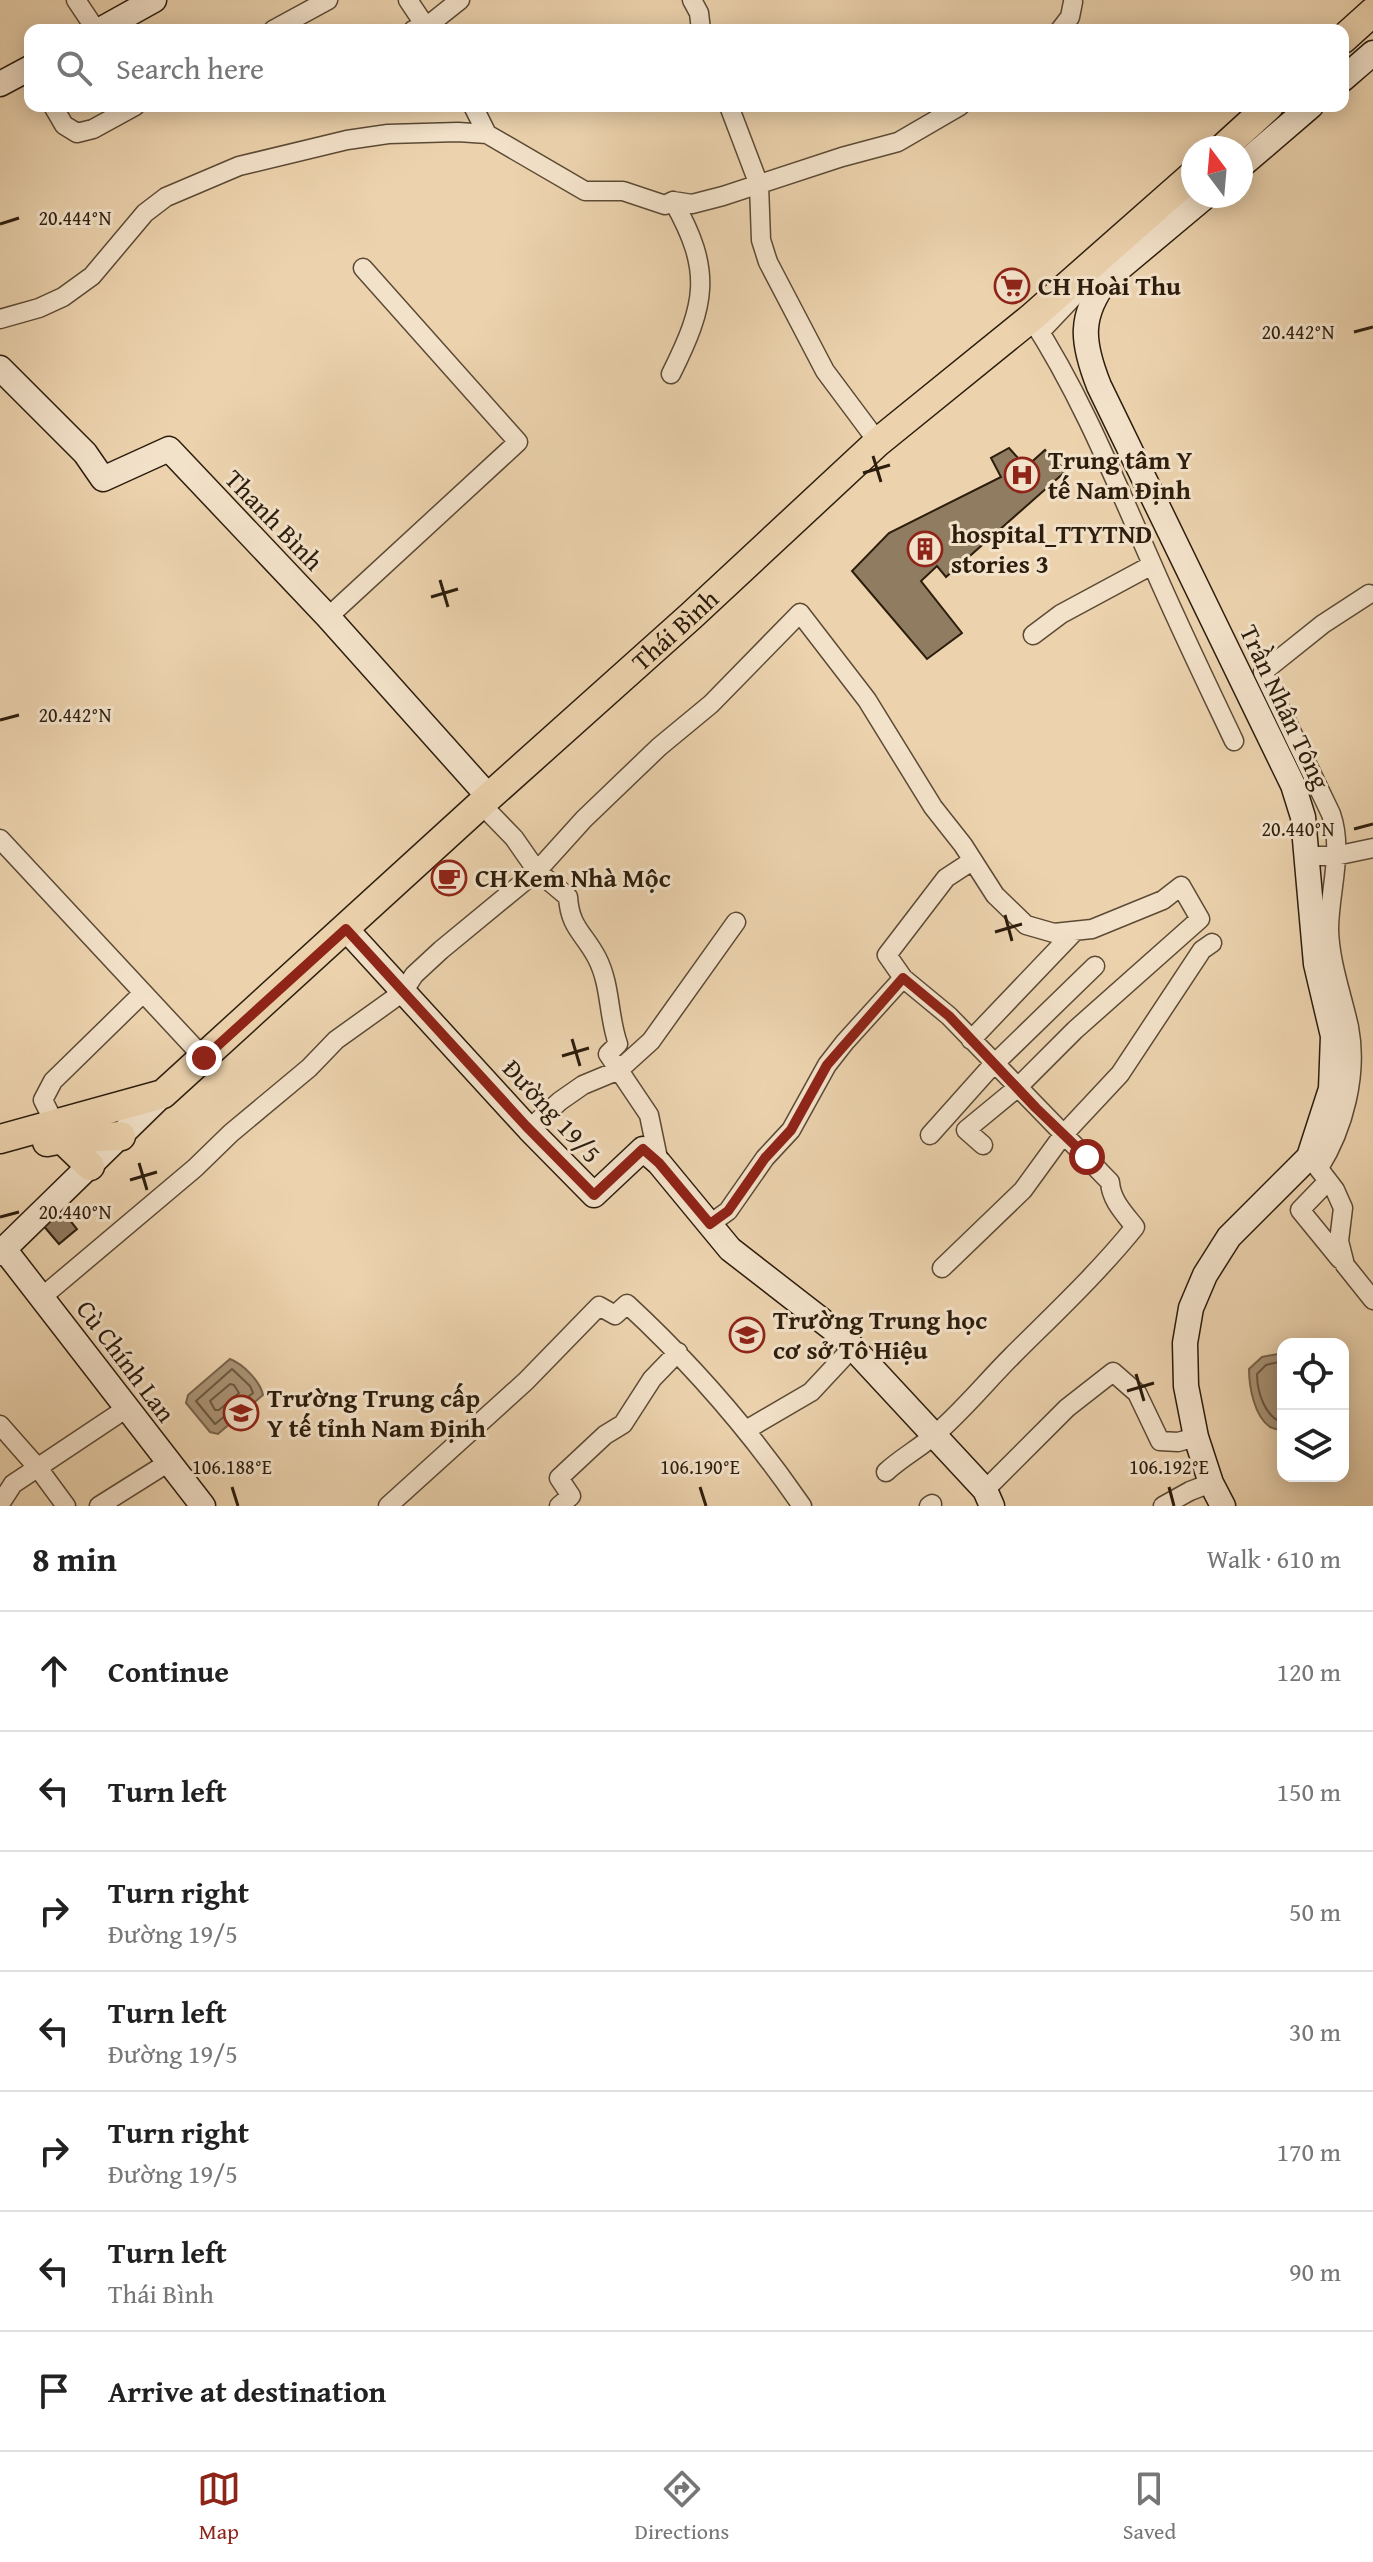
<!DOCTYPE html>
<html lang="en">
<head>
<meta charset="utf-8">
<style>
	:root { --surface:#fff; --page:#f2f2f2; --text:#222; --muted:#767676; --line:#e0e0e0; --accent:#8f2418 }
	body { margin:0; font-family:"Gentium Book Plus",serif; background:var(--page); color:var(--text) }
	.controls { position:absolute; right:24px; bottom:24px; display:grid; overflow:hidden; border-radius:16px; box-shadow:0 4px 20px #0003 }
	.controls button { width:72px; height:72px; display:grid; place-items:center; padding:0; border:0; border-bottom:2px solid var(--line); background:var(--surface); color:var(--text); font:40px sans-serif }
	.compass { position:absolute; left:1181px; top:136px; width:72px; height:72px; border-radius:50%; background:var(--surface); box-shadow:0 4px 20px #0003; rotate:344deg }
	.stop { position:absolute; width:24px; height:24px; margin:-18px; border:6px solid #8f2418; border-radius:50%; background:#fff }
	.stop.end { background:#8f2418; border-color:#fff; box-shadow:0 2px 8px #0008 }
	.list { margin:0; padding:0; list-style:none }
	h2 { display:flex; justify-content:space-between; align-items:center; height:104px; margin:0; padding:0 32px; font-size:34px }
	h2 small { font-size:26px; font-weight:400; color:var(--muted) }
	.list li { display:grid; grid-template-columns:52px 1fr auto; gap:24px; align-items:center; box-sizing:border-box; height:120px; padding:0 32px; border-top:2px solid var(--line) }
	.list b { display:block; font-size:30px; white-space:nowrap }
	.list p { margin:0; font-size:26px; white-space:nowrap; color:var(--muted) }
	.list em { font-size:26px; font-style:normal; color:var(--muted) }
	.icon { flex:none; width:44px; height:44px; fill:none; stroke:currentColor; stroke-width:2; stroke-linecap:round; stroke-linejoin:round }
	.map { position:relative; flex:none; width:1373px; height:1506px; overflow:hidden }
	.search { position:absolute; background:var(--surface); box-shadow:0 4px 20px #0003; left:24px; right:24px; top:24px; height:88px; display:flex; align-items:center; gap:20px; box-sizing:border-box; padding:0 28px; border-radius:16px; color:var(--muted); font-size:30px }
	.sheet { height:944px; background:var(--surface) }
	nav { display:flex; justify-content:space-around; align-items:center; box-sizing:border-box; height:112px; border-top:2px solid var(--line); background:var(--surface); font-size:22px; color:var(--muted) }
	nav a { display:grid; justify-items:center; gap:4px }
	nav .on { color:var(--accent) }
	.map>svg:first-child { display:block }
	.water { fill:#ab9577; stroke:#78654d; stroke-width:2 }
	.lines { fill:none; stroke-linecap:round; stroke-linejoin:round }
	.shore { stroke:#6c5942; stroke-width:2 }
	.building { fill:#907c61; stroke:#2c1d0d; stroke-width:2 }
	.street-casing { stroke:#5c4a35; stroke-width:21 }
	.secondary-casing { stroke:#2c1d0d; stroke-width:27 }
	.primary-casing { stroke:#2c1d0d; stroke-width:31 }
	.street { stroke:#f3e2ca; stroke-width:18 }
	.secondary { stroke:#f3e2ca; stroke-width:24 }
	.primary { stroke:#ecd3ae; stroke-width:28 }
	.route { stroke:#8f2418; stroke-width:10 }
	.ticks { fill:none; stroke:#2c1d0d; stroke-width:3 }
	.labels { text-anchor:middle; stroke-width:6; stroke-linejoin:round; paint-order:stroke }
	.poi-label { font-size:26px; font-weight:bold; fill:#2c1d0d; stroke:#f3e2ca; text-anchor:start }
	.street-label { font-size:26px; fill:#2c1d0d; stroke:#f3e2ca }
	.ticks-label { font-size:20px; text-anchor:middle; fill:#2c1d0d; stroke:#f3e2ca; stroke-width:6; stroke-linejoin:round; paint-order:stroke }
</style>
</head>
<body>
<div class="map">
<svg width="1373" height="1506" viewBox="0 0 1373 1506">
	<rect width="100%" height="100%" fill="#ecd3ae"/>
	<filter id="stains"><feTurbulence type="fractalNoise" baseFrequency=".0025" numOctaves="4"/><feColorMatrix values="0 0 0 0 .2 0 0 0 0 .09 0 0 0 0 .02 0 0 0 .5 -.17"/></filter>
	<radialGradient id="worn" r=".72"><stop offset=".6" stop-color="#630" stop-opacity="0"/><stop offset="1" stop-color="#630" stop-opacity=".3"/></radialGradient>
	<!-- water -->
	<path class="water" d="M 1283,1353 L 1283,1431 C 1279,1430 1274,1429 1270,1427 C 1254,1416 1249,1386 1249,1369 L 1262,1357 Z
		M 230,1359 C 243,1364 260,1381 263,1395 L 218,1434 L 210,1432 L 186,1403 L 188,1395 Z"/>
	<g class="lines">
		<!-- shore -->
		<path class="shore" d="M 1283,1361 L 1266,1365 L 1257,1374 C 1257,1392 1265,1417 1283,1423
			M 232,1369 L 250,1386 L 253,1393 L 215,1424 L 196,1401 Z
			M 230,1384 L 234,1385 L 239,1393 L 219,1410 L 215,1410 L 210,1401 Z"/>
	</g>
	<!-- building -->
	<path class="building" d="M 1009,448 L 1026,467 L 1045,450 L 1066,471 L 946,577 L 937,566 L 921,581 L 962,633 L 927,659 L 852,571 L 889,533 L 1001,477 L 991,458 Z
		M 60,1208 L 77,1229 L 59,1244 L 42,1224 Z"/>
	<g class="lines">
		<!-- street casing -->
		<g class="street-casing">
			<path id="street" d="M 76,0 L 96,30
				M 408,0 L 428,30
				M 692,0 L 699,13 L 701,30
				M 273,30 L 328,0
				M 413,30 L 426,27 L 460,0
				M 1060,30 L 1070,17 L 1073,2
				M 53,106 L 64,125 L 77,133 L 93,129 L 135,106
				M 473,106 L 487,134
				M 729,106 L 759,185 L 761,240 L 768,262 L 825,371 L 878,442
				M 1031,318 C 1081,395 1115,480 1152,564 C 1178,624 1206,682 1234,741
				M 0,319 L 39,308 L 63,297 L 92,276 L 145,213 L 166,197 L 239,166 L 347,140 L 388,134 L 458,132 L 487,134 L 585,191 L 623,191 L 665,205 L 673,201 L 692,204 L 723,196 L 842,157 L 898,142 L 960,106
				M 1040,332 L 1077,293
				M 671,374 C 706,304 713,271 673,201
				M 328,617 L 518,442 L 363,268
				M 1033,635 L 1061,614 L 1152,565
				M 481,804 L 514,838 L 537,871 L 568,897 C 570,928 584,933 597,958 C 611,985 608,1016 618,1044 L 608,1054 L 649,1115 L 659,1163
				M 0,839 L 204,1058
				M 1306,856 L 1335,856 L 1373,848
				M 971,1040 L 1075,931
				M 529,1129 L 560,1101 L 583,1085 L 619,1070 L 651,1041 L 736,922
				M 59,1132 L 43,1100 L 53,1081 L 143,993
				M 930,1135 L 989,1069 L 1095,966
				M 1312,1160 L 1335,1190 L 1343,1208 L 1339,1241 L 1345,1265 L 1373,1300
				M 1319,1168 C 1344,1128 1358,1074 1349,1027 C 1342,995 1330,963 1329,930 C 1329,892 1344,851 1331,814 L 1263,672 L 1323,624 L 1369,594
				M 1328,1181 L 1300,1210 L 1340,1259
				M 710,1224 L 728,1211 L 765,1158 L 791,1130 L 827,1065 L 845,1042 L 903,978
				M 942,1268 L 1023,1190 L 1063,1135 L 1120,1074 L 1202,950 L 1212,943
				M 42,1297 L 195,1168 L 231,1133 L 309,1068 L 336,1040 L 403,992 L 414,975 L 441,950 L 537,871 L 584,819 L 659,747 L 711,704 L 800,613 L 867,700 L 933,807 L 963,845 L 995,895 L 1026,925 L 1054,933 L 1092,929 L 1163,900 L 1181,886 L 1200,919 L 1075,1030 L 1017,1088 L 966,1130 L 983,1145
				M 0,1425 L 38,1468 L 66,1506
				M 746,1430 L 811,1392 L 853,1347
				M 886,1472 C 902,1457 922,1447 939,1431 C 965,1408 987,1381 1012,1356 C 1054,1314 1098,1273 1135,1227 C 1124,1213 1111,1200 1110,1182 L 949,1016 L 903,978 L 887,955 L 946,878 L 972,861
				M 985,1490 L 1067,1408 L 1113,1372 L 1137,1393 L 1160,1441 L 1178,1442 L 1196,1437
				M 0,1504 L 13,1484 L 127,1408
				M 99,1506 L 169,1462
				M 388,1506 L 526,1381 L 599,1306 L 615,1315 L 627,1304 C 693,1365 751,1432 802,1506
				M 559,1506 L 571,1496 L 559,1478 L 605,1435 L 623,1424 L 652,1379 L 678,1352
				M 929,1506 L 932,1504
				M 1163,1506 L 1190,1491 L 1211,1483"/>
		</g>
		<!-- secondary casing -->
		<g class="secondary-casing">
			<path id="secondary" d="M 100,30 L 154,0
				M 1343,79 L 1373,53
				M 0,84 L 30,68
				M 1241,166 L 1311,106
				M 1206,196 L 1108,278 C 1078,316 1082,343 1099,386 L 1293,785 L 1303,817 L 1316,964 L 1333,1036 L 1331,1089 L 1309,1157 L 1229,1237 L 1205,1275 L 1191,1308 L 1185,1343 L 1186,1386 L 1196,1437 L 1211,1483 L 1223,1506
				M 0,368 L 85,453 L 103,479 L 169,449 L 328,617 L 489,797
				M 346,929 L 529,1129 L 594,1195 L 643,1149 L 659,1163 L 730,1249 L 842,1336 L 985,1490 L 992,1506
				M 4,1249 L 203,1506
				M 0,1253 L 163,1094"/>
		</g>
		<!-- primary casing -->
		<g class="primary-casing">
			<g id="primary">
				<path d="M 1343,39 L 1373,12"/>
				<path d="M 1223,148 L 1269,106"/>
				<path id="s1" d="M 0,1139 L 163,1094 L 481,804 L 691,616 L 878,442 L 1031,318 L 1193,175"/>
				<path d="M 62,1139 L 90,1166"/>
				<path d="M 47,1142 L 62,1139 L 121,1136"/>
			</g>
		</g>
		<!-- street -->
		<use href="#street" class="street"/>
		<!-- secondary -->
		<use href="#secondary" class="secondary"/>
		<!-- primary -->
		<use href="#primary" class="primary"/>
	</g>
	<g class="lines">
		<!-- route -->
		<path class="route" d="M 204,1058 L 346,929 L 526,1126 L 594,1195 L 643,1149 L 659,1163 L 710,1224 L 728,1211 L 765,1158 L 791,1130 L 827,1065 L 903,978 L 949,1016 L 1036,1108 L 1087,1157"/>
	</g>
	<!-- ticks -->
	<path class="ticks" d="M 0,224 L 19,218M 1354,332 L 1373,327M 873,456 L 881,482M 863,473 L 890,465M 440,580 L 448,607M 431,597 L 458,589M 0,720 L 19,715M 1354,829 L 1373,824M 1005,915 L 1012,941M 995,932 L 1022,924M 572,1039 L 580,1066M 562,1056 L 589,1048M 139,1163 L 147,1190M 130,1180 L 157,1172M 0,1217 L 19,1212M 1136,1374 L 1144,1401M 1127,1391 L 1154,1383M 232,1487 L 238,1506M 700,1487 L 706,1506M 1169,1487 L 1174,1506"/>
	<!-- icons -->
	<defs>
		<g id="supermarket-ring" transform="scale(1.8)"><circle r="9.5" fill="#f3e2ca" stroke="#8f2418" stroke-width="1.5"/><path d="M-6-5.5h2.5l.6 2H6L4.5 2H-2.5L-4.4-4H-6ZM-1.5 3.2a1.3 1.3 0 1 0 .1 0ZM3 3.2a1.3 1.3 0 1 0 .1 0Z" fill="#8f2418"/></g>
		<g id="hospital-ring" transform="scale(1.8)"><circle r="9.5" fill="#f3e2ca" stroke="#8f2418" stroke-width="1.5"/><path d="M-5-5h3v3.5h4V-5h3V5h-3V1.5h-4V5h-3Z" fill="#8f2418"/></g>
		<g id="building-ring" transform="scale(1.8)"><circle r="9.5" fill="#f3e2ca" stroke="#8f2418" stroke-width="1.5"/><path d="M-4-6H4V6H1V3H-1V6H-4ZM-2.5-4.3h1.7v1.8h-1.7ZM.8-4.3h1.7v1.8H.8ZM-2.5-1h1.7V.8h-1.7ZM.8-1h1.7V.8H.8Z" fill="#8f2418"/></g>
		<g id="cafe-ring" transform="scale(1.8)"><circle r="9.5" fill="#f3e2ca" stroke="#8f2418" stroke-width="1.5"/><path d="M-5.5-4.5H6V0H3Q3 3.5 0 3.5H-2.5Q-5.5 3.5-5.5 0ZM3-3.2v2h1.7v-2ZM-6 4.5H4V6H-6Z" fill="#8f2418"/></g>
		<g id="school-ring" transform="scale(1.8)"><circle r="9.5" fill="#f3e2ca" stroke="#8f2418" stroke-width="1.5"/><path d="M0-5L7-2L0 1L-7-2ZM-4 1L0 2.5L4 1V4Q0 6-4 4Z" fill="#8f2418"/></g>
		<g id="university-ring" transform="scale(1.8)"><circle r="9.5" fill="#f3e2ca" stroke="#8f2418" stroke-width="1.5"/><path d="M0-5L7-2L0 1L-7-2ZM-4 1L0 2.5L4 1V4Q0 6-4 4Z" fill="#8f2418"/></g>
	</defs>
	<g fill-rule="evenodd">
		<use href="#supermarket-ring" x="1012" y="286"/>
		<use href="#hospital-ring" x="1022" y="475"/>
		<use href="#building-ring" x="925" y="549"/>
		<use href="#cafe-ring" x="449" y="878"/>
		<use href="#school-ring" x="747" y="1335"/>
		<use href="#university-ring" x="241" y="1413"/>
	</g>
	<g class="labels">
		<!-- poi labels -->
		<g class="poi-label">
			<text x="1038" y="295">CH Hoài Thu</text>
			<text x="1048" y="469">Trung tâm Y<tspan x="1048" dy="30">tế Nam Định</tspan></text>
			<text x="951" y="543">hospital_TTYTND<tspan x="951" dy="30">stories 3</tspan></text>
			<text x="475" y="887">CH Kem Nhà Mộc</text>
			<text x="773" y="1329">Trường Trung học<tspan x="773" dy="30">cơ sở Tô Hiệu</tspan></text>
			<text x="267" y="1407">Trường Trung cấp<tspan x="267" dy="30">Y tế tỉnh Nam Định</tspan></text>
		</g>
		<!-- street labels -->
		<g class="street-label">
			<text transform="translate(274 520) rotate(46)" y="9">Thanh Bình</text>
			<text dy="9" stroke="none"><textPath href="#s1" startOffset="860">Thái Bình</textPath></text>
			<text transform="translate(1285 707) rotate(65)" y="9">Trần Nhân Tông</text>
			<text transform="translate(552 1111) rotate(47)" y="9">Đường 19/5</text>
			<text transform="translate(126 1361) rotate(53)" y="9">Cù Chính Lan</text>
		</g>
	</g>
	<g class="ticks-label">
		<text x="75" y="225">20.444°N</text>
		<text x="1298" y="339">20.442°N</text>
		<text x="75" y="722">20.442°N</text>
		<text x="1298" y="836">20.440°N</text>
		<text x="75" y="1219">20.440°N</text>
		<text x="232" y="1474">106.188°E</text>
		<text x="700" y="1474">106.190°E</text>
		<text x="1169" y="1474">106.192°E</text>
	</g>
	<rect width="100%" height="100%" filter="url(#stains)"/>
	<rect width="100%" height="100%" fill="url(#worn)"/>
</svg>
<div class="controls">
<button><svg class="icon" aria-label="locate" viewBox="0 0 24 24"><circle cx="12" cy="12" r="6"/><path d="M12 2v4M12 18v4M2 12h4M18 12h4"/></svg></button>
<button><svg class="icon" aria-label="layers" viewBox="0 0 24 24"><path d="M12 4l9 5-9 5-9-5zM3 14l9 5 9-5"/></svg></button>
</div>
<svg class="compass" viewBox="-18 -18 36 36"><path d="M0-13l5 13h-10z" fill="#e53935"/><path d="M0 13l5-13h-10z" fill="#767676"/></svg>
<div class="stop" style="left:1087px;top:1157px"></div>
<div class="stop end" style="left:204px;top:1058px"></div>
<div class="search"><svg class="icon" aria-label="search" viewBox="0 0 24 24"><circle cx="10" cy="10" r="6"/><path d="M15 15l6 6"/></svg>Search here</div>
</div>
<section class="sheet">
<h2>8 min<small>Walk · 610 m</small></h2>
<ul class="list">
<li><svg class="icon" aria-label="ahead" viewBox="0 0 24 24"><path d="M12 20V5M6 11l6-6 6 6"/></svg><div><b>Continue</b></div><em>120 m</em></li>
<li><svg class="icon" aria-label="left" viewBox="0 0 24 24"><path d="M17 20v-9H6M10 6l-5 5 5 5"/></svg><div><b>Turn left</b></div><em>150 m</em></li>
<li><svg class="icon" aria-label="right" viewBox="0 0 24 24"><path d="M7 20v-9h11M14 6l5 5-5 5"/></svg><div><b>Turn right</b><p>Đường 19/5</p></div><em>50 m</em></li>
<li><svg class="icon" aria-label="left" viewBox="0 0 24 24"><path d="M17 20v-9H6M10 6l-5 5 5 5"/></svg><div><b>Turn left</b><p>Đường 19/5</p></div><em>30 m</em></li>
<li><svg class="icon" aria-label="right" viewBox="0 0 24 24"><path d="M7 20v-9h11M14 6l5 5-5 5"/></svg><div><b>Turn right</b><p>Đường 19/5</p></div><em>170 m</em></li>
<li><svg class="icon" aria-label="left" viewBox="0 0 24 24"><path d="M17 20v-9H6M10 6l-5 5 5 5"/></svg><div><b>Turn left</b><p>Thái Bình</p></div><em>90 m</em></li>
<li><svg class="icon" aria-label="arrive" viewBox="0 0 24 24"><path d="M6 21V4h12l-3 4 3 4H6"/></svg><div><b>Arrive at destination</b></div></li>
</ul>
</section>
<nav>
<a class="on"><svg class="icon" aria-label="map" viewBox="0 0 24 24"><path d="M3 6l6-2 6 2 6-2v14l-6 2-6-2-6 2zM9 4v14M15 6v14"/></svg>Map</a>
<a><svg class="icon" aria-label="directions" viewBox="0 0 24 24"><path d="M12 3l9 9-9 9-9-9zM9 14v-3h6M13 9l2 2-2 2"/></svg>Directions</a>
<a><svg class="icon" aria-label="saved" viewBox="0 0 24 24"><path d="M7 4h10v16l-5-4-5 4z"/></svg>Saved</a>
</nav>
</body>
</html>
